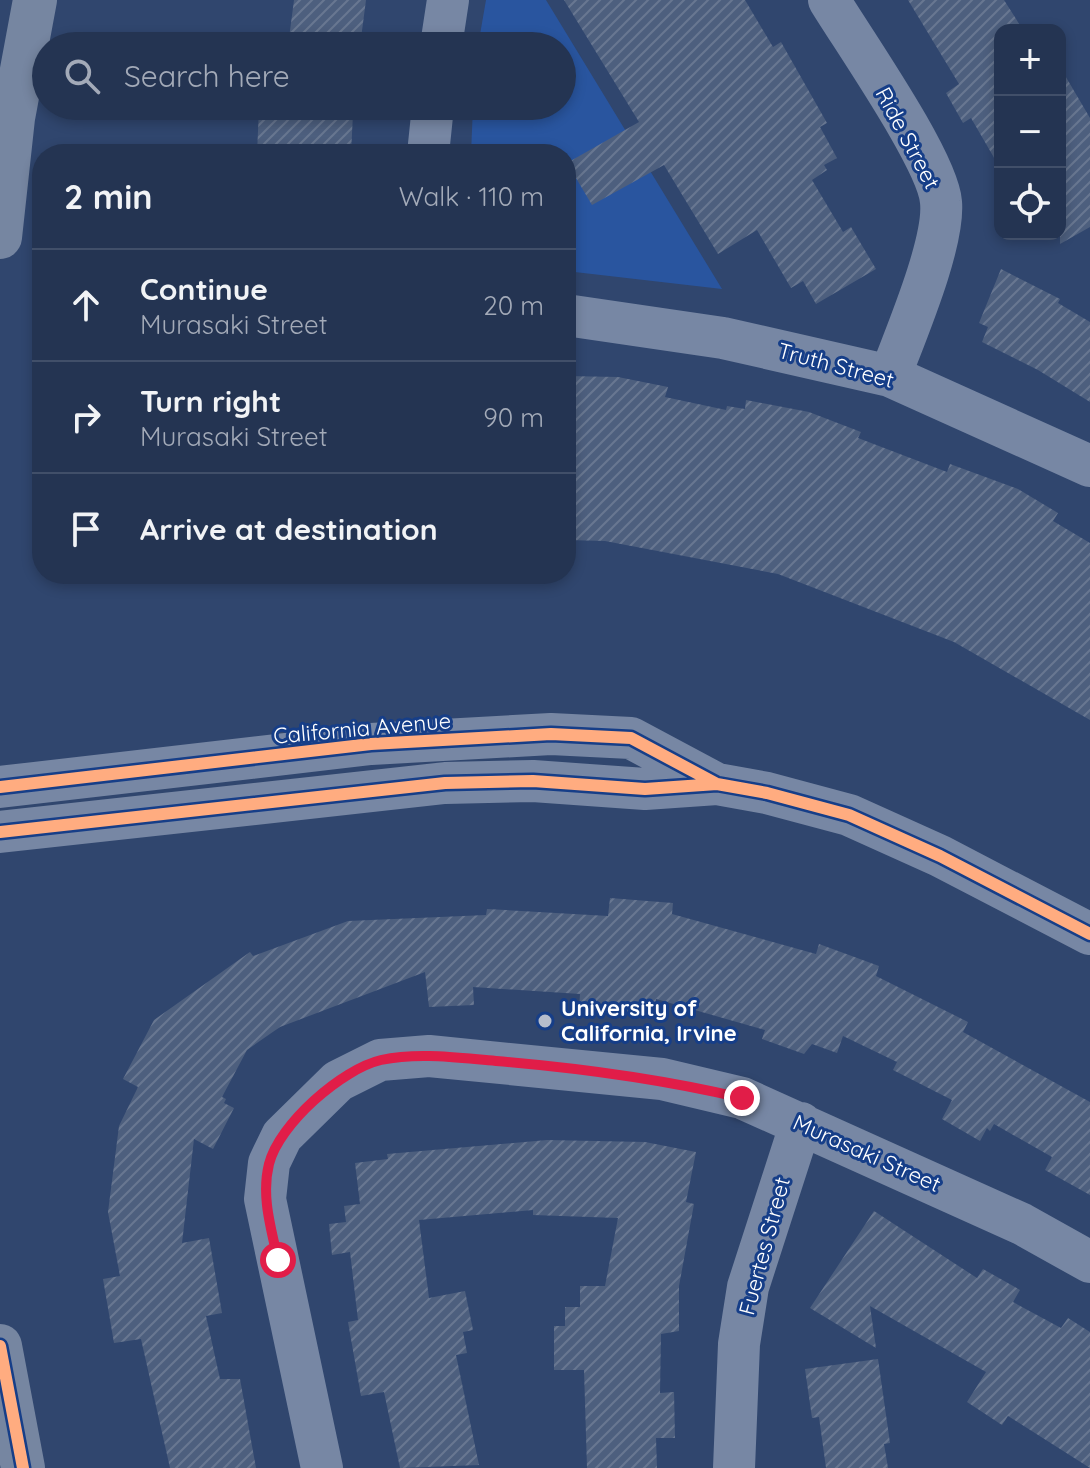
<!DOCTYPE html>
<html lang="en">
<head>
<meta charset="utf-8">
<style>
	:root { --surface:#243452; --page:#303f5c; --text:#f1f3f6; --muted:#a3aab8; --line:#414f69 }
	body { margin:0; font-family:Quicksand,sans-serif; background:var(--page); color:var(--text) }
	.controls { position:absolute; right:24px; top:24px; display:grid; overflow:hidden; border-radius:16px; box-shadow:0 4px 12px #0003 }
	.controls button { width:72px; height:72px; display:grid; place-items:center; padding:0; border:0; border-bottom:2px solid var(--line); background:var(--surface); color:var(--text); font:40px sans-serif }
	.stop { position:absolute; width:24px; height:24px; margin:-18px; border:6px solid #e11d48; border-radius:50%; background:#fff }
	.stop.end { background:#e11d48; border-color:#fff; box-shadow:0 2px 8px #0008 }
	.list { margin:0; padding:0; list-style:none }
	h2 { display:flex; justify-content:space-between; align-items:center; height:104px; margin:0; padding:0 32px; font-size:34px }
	h2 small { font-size:26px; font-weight:400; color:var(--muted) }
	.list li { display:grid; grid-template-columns:52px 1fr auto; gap:24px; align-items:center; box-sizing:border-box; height:112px; padding:0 32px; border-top:2px solid var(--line) }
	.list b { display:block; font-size:30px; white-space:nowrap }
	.list p { margin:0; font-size:26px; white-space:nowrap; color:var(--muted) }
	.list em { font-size:26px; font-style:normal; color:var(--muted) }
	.icon { flex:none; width:44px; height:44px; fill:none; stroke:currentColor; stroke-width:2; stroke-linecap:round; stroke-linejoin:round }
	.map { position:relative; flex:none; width:1090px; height:1468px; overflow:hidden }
	.search { position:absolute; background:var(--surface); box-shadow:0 4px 12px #0003; left:32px; top:32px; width:544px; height:88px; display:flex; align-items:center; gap:20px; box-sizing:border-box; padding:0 28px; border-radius:44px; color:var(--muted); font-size:30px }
	.panel { position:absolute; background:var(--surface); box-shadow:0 4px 12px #0003; left:32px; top:144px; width:544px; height:440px; border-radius:32px }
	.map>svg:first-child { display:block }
	.green { fill:#29559f }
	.building { fill:url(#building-hatch) }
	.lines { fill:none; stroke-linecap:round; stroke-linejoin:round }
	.minor { stroke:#7787a4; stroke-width:42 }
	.major { stroke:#7686a1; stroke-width:44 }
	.cycleway-casing { stroke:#163e88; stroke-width:17 }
	.cycleway { stroke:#ffac80; stroke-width:12 }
	.route { stroke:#e11d48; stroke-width:10 }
	.poi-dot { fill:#b7becc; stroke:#163e88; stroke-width:3 }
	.labels { text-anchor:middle; stroke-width:6; stroke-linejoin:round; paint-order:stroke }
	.street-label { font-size:22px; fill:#fff; stroke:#163e88 }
	.poi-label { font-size:22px; font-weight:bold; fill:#fff; stroke:#163e88; text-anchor:start }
</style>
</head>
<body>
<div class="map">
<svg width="1090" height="1468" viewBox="0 0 1090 1468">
	<defs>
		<pattern id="building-hatch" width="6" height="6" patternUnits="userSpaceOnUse" patternTransform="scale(2)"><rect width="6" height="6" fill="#4d5f7e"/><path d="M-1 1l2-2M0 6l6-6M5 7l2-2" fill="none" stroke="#687791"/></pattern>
	</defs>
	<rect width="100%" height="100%" fill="#30466e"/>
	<!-- green -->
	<path class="green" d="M 486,0 L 546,0 L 722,289 L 566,271 L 566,154 L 471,154 L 473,106 L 562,106 L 562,46 L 478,46 Z
		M 231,574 L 328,574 L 252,583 Z"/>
	<!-- building -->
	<path class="building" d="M 294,0 L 366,0 L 360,46 L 288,46 Z
		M 564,0 L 745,0 L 773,47 L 781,42 L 827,123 L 820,127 L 837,158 L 824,165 L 827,170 L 812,180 L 843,232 L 851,227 L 876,269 L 816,304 L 803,281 L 791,288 L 757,230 L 718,254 L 664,165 L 592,205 L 567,163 L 639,122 Z
		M 908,0 L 1004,0 L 1023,30 L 1000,30 L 1000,168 L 971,118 L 963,123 L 946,93 L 959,84 Z
		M 1060,67 L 1090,118 L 1090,227 L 1060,244 Z
		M 259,108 L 353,113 L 351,154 L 257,154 Z
		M 1001,269 L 1060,299 L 1058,303 L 1090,322 L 1090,402 L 1038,370 L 982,342 L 988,327 L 979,323 Z
		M 566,376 L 618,377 L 668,387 L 665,397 L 726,410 L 727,406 L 745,409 L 746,400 L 809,412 L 861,432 L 858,438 L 947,472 L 950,464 L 1018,489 L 1058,513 L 1053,521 L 1090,543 L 1090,720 L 954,642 L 778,574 L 605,541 L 566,540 Z
		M 610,898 L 673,903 L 672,914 L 816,954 L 819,944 L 879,966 L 876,976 L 968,1022 L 963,1032 L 1090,1102 L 1090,1195 L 1045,1170 L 1052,1157 L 994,1124 L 990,1131 L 987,1128 L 980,1141 L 942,1119 L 952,1100 L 893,1070 L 897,1062 L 843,1036 L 837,1053 L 812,1044 L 804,1054 L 762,1039 L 765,1030 L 656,999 L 654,1014 L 579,1008 L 580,994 L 473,987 L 474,1005 L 429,1007 L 425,972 L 280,1027 L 247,1050 L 222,1097 L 226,1099 L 224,1103 L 234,1108 L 213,1149 L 194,1139 L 182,1243 L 209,1238 L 222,1313 L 206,1316 L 220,1379 L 240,1379 L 256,1468 L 170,1468 L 141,1339 L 114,1343 L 103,1279 L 120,1276 L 108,1212 L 119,1126 L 138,1087 L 123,1079 L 154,1020 L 250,952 L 253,956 L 348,921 L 486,915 L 487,909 L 608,916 Z
		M 547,1140 L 645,1142 L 696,1152 L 686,1202 L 694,1204 L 679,1286 L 679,1331 L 661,1334 L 660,1393 L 674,1392 L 675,1438 L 656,1438 L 657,1468 L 587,1468 L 584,1370 L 554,1370 L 554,1326 L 565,1326 L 565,1307 L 580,1307 L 580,1286 L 605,1286 L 618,1218 L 533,1215 L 533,1210 L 419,1220 L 429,1298 L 465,1291 L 473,1330 L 463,1332 L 467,1353 L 456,1355 L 479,1465 L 400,1468 L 384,1392 L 361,1396 L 348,1322 L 358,1320 L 350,1252 L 332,1255 L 329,1224 L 346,1222 L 344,1206 L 360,1204 L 355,1163 L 388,1159 L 387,1154 Z
		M 874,1211 L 977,1278 L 983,1269 L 1020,1290 L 1013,1302 L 1061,1328 L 1068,1318 L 1090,1332 L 1090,1468 L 1008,1416 L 1002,1425 L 967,1402 L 986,1372 L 870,1306 L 876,1348 L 810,1308 Z
		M 878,1359 L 890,1443 L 884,1444 L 888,1468 L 826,1468 L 819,1417 L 812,1418 L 805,1369 Z"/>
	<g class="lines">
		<!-- minor -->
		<path class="minor" d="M 829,0 C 854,41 938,161 941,202 C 945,243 905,336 890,376
			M 441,46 L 448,0
			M 428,154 L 433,106
			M 566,315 L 723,338 L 890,376 L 1090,466
			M 0,787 L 371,744 L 551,734 L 631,738 L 717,784
			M 0,832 L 445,783 L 533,781 L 645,789 L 717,784 L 767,793 L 849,815 L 940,856 L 1090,934
			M 322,1468 L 265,1199 L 269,1163 L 282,1136 L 338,1081 L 380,1060 L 429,1056 L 662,1079 L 742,1098 L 1022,1224 L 1090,1262
			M 734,1468 L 739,1344 L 748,1287 L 801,1123"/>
		<!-- major -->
		<path class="major" d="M 0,237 L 13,118 L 35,0
			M 0,1346 L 23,1468"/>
		<!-- cycleway casing -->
		<g class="cycleway-casing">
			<path id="cycleway" d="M 0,787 L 371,744 L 551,734 L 631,738 L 717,784
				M 0,832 L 445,783 L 533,781 L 645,789 L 717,784 L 767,793 L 849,815 L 940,856 L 1090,934
				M 0,1346 L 23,1468"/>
		</g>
		<!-- cycleway -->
		<use href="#cycleway" class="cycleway"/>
	</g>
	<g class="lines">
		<!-- route -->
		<path class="route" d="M 278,1260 C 271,1228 261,1196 269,1164 C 279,1124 342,1069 381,1060 C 419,1052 459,1058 496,1061 C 580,1068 661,1079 742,1098"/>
	</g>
	<!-- markers -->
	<circle class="poi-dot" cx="545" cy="1021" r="8"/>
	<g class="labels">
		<!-- street labels -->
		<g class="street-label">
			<text transform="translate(908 138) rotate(62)" y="8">Ride Street</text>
			<text transform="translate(836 365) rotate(15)" y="8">Truth Street</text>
			<text transform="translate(362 728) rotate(-5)" y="8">California Avenue</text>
			<text transform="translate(867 1153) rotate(24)" y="8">Murasaki Street</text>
			<text transform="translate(764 1246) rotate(-75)" y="8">Fuertes Street</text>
		</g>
		<!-- poi labels -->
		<g class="poi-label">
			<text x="561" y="1016">University of<tspan x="561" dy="25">California, Irvine</tspan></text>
		</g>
	</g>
</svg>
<div class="controls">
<button>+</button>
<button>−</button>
<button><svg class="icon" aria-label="locate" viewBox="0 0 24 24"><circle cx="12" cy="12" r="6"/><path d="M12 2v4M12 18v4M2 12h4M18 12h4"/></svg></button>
</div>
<div class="stop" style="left:278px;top:1260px"></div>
<div class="stop end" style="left:742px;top:1098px"></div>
<div class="search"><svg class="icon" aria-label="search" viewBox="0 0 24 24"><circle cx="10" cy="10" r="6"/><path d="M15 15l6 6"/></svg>Search here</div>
<section class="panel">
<h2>2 min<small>Walk · 110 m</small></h2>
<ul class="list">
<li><svg class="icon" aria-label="ahead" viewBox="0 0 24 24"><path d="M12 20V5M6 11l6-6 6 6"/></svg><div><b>Continue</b><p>Murasaki Street</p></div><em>20 m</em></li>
<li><svg class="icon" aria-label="right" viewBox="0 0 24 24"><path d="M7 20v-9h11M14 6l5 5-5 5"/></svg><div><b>Turn right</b><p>Murasaki Street</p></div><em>90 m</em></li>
<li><svg class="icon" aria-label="arrive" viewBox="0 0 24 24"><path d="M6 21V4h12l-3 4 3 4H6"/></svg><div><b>Arrive at destination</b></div></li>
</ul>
</section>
</div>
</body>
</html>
